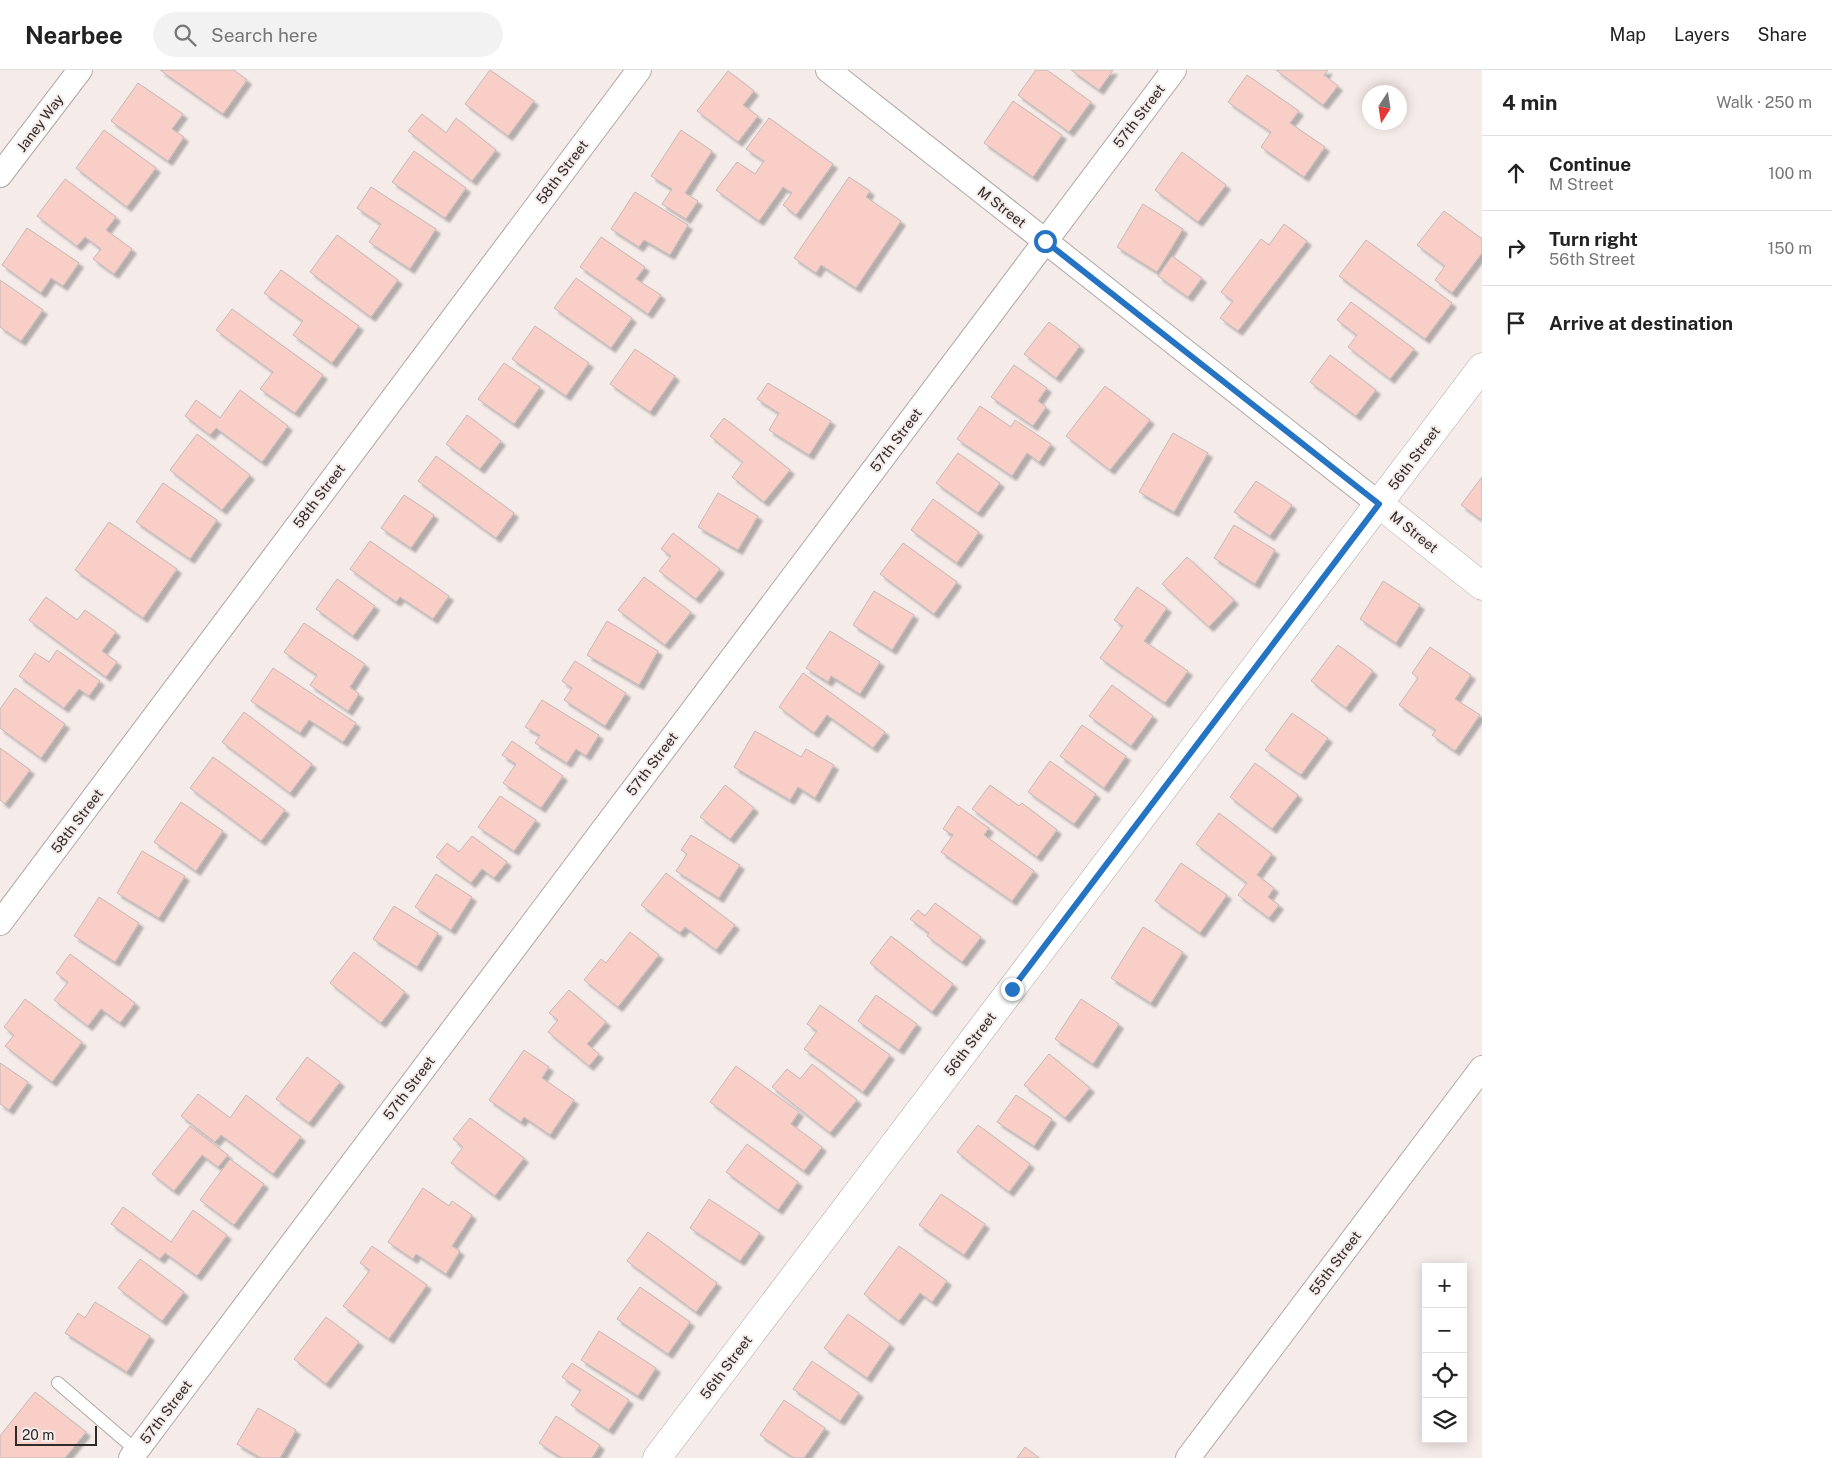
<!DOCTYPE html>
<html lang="en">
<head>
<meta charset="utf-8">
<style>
	:root { --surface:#fff; --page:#f2f2f2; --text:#222; --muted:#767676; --line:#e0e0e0 }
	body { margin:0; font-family:"Public Sans",sans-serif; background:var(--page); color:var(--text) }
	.controls { position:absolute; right:15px; bottom:15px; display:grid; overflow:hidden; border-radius:0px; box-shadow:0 2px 12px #0003 }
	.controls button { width:45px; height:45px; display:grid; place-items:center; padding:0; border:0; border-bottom:1px solid var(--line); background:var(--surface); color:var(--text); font:25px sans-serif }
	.compass { position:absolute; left:1362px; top:15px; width:45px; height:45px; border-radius:50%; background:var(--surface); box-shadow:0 2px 12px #0003; rotate:192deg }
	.scale { position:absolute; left:15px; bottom:12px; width:82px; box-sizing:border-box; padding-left:5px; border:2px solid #2e2a2a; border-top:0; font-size:14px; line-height:18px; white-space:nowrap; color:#2e2a2a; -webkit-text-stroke:4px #f5ebe9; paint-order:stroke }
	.stop { position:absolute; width:15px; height:15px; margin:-11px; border:4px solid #2574c3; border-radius:50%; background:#fff }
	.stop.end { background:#2574c3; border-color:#fff; box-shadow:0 1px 5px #0008 }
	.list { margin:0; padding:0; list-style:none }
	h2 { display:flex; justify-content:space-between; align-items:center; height:65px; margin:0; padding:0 20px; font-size:21px }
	h2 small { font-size:16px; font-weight:400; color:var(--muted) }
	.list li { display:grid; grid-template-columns:32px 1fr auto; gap:15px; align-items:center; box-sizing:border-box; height:75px; padding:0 20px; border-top:1px solid var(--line) }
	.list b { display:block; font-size:19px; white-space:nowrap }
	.list p { margin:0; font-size:16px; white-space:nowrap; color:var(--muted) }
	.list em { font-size:16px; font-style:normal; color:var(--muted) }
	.icon { flex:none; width:28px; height:28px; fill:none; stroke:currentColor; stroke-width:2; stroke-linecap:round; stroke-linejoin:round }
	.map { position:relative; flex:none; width:1482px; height:1388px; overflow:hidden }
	header { display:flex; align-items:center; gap:30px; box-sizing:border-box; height:70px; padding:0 25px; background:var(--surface); border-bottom:1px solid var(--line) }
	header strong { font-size:24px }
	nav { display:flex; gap:28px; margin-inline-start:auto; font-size:18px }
	.search { width:350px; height:45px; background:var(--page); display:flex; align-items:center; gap:12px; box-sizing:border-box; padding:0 18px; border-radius:28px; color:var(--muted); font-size:19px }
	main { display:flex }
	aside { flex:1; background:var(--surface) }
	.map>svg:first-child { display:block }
	.building { fill:#f9cec7; stroke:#c4b9b8; filter:url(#shadow) }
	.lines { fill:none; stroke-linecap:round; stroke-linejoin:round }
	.service-casing { stroke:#b1a7a6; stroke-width:14 }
	.minor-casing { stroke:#b1a7a6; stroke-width:26 }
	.tertiary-casing { stroke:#b1a7a6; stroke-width:29 }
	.service { stroke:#fff; stroke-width:12 }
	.minor { stroke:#fff; stroke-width:24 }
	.tertiary { stroke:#fff; stroke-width:28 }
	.route { stroke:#2574c3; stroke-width:6 }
	.labels { text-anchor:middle; stroke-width:4; stroke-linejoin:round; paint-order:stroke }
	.street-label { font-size:14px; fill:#2e2a2a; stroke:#f5ebe9 }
</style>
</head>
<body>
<header>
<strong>Nearbee</strong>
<div class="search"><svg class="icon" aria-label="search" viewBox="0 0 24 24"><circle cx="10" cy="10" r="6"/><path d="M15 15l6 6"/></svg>Search here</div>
<nav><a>Map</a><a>Layers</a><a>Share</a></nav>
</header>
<main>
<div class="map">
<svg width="1482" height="1388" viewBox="0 0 1482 1388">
	<defs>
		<filter id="shadow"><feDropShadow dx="4.5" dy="4.5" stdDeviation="1" flood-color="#0004"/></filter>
	</defs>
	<rect width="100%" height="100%" fill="#f5ebe9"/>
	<!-- building -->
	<path class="building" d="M 160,0 L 234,0 L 247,10 L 223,44 Z
		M 490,0 L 534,31 L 508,66 L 465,34 Z
		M 1036,0 L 1047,0 L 1091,32 L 1069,62 L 1018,25 Z
		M 1071,0 L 1113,0 L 1099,20 Z
		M 1276,0 L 1328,0 L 1324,5 L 1338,16 L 1323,35 Z
		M 728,1 L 754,21 L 743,35 L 758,46 L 738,72 L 697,41 Z
		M 1247,5 L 1299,41 L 1290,53 L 1325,77 L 1304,107 L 1261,77 L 1271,62 L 1228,32 Z
		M 138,13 L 183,44 L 172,59 L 184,67 L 168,91 L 111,51 Z
		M 1013,31 L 1062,65 L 1033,107 L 984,73 Z
		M 422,44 L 446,63 L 456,48 L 496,80 L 472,111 L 408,61 Z
		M 769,48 L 833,94 L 796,145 L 783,135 L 792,123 L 783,117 L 759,151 L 716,120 L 737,92 L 755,104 L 764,91 L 746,79 Z
		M 104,60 L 156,98 L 127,137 L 76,98 Z
		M 681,60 L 712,81 L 685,123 L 698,131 L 686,149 L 662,134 L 672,119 L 651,106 Z
		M 414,81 L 466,118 L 445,148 L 392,112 Z
		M 1182,82 L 1226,115 L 1198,152 L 1155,120 Z
		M 849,107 L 870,121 L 866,127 L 901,151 L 856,218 L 821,195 L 816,203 L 794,188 Z
		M 65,109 L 116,147 L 106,160 L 132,179 L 114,204 L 93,189 L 101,179 L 85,167 L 77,176 L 37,146 Z
		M 371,117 L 436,159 L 410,199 L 369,172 L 381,154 L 357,138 Z
		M 635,122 L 688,155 L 670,185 L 644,170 L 639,177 L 611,159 Z
		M 1143,134 L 1183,159 L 1157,202 L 1117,177 Z
		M 1444,141 L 1482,169 L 1482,183 L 1452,223 L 1435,210 L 1445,196 L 1417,175 Z
		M 1284,154 L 1307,171 L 1238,261 L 1220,248 L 1233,231 L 1221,222 L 1261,169 L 1269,175 Z
		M 27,158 L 79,193 L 63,216 L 51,208 L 41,223 L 2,195 Z
		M 337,165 L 398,210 L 371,247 L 310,202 Z
		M 601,167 L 645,197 L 636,209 L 661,225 L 648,244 L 580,197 Z
		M 1366,170 L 1452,233 L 1425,269 L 1339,206 Z
		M 1172,186 L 1202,208 L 1188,227 L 1158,206 Z
		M 281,200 L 359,256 L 332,293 L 293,265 L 303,251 L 264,223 Z
		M 576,208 L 632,248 L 611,278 L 554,238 Z
		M 0,210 L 43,240 L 21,271 L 0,257 Z
		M 1351,232 L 1414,279 L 1390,309 L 1348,277 L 1357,265 L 1337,250 Z
		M 232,239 L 323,305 L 295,343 L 260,319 L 273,302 L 216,260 Z
		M 1049,252 L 1080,276 L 1056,308 L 1024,284 Z
		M 535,256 L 589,293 L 566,326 L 512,289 Z
		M 635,279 L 675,306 L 650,342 L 610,314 Z
		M 1330,285 L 1376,320 L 1356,346 L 1310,312 Z
		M 504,293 L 540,317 L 514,354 L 478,329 Z
		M 1014,295 L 1047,318 L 1038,331 L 1046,337 L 1033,356 L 991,327 Z
		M 768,313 L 831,351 L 809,385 L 769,360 L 779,343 L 757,329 Z
		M 1105,316 L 1150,350 L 1110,400 L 1066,366 Z
		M 240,320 L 288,356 L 262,392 L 216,358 L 210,365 L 185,346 L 196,330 L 220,348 Z
		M 980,336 L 1011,357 L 1015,350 L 1051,374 L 1039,392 L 1027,383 L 1012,406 L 957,369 Z
		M 467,345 L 501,371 L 480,399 L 446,374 Z
		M 724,348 L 790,400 L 764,432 L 732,407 L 743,392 L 710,366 Z
		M 1173,363 L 1208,383 L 1174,442 L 1139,422 Z
		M 197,364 L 250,405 L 222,440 L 170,400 Z
		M 958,383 L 1000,413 L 978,443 L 936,413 Z
		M 436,386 L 514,443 L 496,468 L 418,411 Z
		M 1482,407 L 1482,450 L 1461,435 Z
		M 1256,411 L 1292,435 L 1270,466 L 1234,442 Z
		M 163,413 L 217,450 L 190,489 L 136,452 Z
		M 718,423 L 758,446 L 738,480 L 698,457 Z
		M 404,425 L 434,445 L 411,478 L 381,458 Z
		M 933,429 L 979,462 L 957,493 L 911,460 Z
		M 109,452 L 177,499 L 143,548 L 75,500 Z
		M 1234,455 L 1275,480 L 1255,514 L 1214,488 Z
		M 673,463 L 720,499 L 696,529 L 659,501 L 671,486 L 661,479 Z
		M 370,471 L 449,526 L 433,549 L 400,527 L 396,532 L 350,499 Z
		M 903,473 L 957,512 L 934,544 L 880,504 Z
		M 1187,487 L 1234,530 L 1209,557 L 1162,514 Z
		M 644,507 L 691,542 L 665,575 L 618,540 Z
		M 337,509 L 375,536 L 353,566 L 316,539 Z
		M 1383,511 L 1420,535 L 1396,573 L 1360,549 Z
		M 1137,517 L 1167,538 L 1144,571 L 1188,601 L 1165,633 L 1100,588 L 1123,556 L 1114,550 Z
		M 874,521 L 914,545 L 892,580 L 853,555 Z
		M 46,527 L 77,550 L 85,540 L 116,562 L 102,581 L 117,592 L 106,607 L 29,550 Z
		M 607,551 L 658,581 L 639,615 L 587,585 Z
		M 304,553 L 365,594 L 350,617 L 359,624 L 348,641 L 310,615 L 317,605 L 284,582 Z
		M 830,561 L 880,592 L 860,624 L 831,606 L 828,612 L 806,598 Z
		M 1338,575 L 1373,601 L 1346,638 L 1311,611 Z
		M 1430,577 L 1471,605 L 1455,629 L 1480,645 L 1455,681 L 1432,665 L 1436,660 L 1399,635 L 1418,608 L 1412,603 Z
		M 57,580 L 100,611 L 89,626 L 79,619 L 64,638 L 19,606 L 35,583 L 49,592 Z
		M 575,591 L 626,623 L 605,656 L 564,630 L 572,618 L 562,611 Z
		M 273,598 L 356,653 L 343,672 L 309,650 L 300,663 L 251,631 Z
		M 803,603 L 885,662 L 873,678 L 827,645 L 814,663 L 779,637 Z
		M 1112,615 L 1153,646 L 1131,676 L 1089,646 Z
		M 15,618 L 65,654 L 41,688 L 0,658 L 0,639 Z
		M 542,630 L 599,665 L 586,686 L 576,679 L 567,693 L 535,673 L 540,665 L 525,657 Z
		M 244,642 L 312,694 L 290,723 L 222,672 Z
		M 1292,643 L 1328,668 L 1301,705 L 1265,680 Z
		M 1082,655 L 1126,686 L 1104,718 L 1060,686 Z
		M 755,661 L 801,687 L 806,679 L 834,695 L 815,728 L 798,717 L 790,730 L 734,697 Z
		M 512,671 L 563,706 L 541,738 L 503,713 L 516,694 L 502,685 Z
		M 0,678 L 30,700 L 5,734 L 0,730 Z
		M 213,687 L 285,740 L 261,771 L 190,718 Z
		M 1050,691 L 1096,724 L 1074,754 L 1028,722 Z
		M 1255,693 L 1298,725 L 1272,759 L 1230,727 Z
		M 725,715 L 754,738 L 730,769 L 700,747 Z
		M 990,715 L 1019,736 L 1022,733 L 1057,760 L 1037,787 L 972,739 Z
		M 500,726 L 536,750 L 514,781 L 478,757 Z
		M 181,732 L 223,761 L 196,801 L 154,772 Z
		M 958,736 L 989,758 L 984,765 L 1034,801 L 1012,831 L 941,782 L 953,765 L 943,759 Z
		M 1219,743 L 1272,784 L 1257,805 L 1274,818 L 1268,827 L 1279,835 L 1269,848 L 1238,825 L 1247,813 L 1196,774 Z
		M 691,765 L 740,795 L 719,828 L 676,801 L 687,784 L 681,780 Z
		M 472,766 L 507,792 L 494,808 L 482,799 L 471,813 L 436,787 L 447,773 L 459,782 Z
		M 142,781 L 185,806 L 159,848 L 117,823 Z
		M 1181,793 L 1227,825 L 1200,863 L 1155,831 Z
		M 666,803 L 735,855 L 716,880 L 685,857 L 680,863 L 641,835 Z
		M 436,804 L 472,827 L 451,860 L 415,837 Z
		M 99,827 L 139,853 L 115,892 L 74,866 Z
		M 935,833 L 981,867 L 962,892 L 927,866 L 929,863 L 910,849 L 918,840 L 925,846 Z
		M 394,836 L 438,863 L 417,897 L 373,869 Z
		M 1143,857 L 1183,882 L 1151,933 L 1111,908 Z
		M 630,862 L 659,885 L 618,937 L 584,910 L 601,889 L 606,893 Z
		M 891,866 L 953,914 L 932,942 L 870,893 Z
		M 354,882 L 405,922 L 381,953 L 330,913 Z
		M 70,884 L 135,933 L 120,953 L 101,939 L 88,956 L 54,930 L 68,912 L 56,903 Z
		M 569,920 L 606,952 L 587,974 L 599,984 L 589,996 L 548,962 L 558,950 L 549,943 Z
		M 876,925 L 917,954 L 899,980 L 858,951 Z
		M 25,929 L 82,972 L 52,1012 L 5,976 L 14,965 L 4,957 Z
		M 1081,929 L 1119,954 L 1093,994 L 1055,969 Z
		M 820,935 L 890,985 L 863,1022 L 804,979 L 817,961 L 807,954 Z
		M 524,980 L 549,997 L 542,1008 L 574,1030 L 550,1065 L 524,1047 L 521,1052 L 489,1030 Z
		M 1049,984 L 1090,1018 L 1065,1048 L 1024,1015 Z
		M 307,987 L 340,1012 L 309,1053 L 276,1029 Z
		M 0,993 L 28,1012 L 9,1040 L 0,1034 Z
		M 812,994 L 857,1030 L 830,1063 L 772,1017 L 787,999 L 800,1009 Z
		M 736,996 L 799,1042 L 791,1054 L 822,1077 L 804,1101 L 710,1032 Z
		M 198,1024 L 230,1048 L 246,1025 L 301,1067 L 273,1104 L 221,1065 L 215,1072 L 181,1046 Z
		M 1016,1025 L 1052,1049 L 1034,1076 L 997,1052 Z
		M 470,1048 L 524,1088 L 495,1126 L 451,1093 L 463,1077 L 453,1069 Z
		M 978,1055 L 1030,1094 L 1009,1122 L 957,1082 Z
		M 190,1056 L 228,1085 L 218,1097 L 202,1085 L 174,1121 L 152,1104 Z
		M 747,1074 L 798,1112 L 778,1140 L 726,1102 Z
		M 230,1089 L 264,1114 L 234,1155 L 200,1130 Z
		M 423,1118 L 449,1136 L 452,1131 L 472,1145 L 452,1176 L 460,1181 L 446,1204 L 416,1184 L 413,1189 L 388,1172 Z
		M 941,1124 L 985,1154 L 964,1185 L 919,1155 Z
		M 709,1129 L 760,1163 L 740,1191 L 690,1158 Z
		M 123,1137 L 171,1172 L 193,1140 L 227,1165 L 197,1206 L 165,1183 L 160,1189 L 111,1154 Z
		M 648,1162 L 717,1213 L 696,1242 L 627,1191 Z
		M 372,1176 L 427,1215 L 389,1269 L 343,1236 L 370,1200 L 360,1193 Z
		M 899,1176 L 947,1211 L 932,1232 L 920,1223 L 899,1251 L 864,1224 Z
		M 140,1189 L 184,1222 L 162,1251 L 118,1218 Z
		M 640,1217 L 690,1252 L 668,1284 L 617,1249 Z
		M 95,1232 L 150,1266 L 127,1302 L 65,1263 L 78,1243 L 85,1248 Z
		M 848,1244 L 890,1274 L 867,1308 L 824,1278 Z
		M 326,1247 L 359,1272 L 326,1314 L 294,1289 Z
		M 599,1261 L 656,1298 L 638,1326 L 581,1290 Z
		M 812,1291 L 859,1323 L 840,1351 L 793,1319 Z
		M 572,1293 L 629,1330 L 609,1360 L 571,1335 L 581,1320 L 562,1307 Z
		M 35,1322 L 86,1362 L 65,1388 L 0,1388 L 0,1366 Z
		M 784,1330 L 825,1358 L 804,1388 L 794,1388 L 760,1365 Z
		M 258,1338 L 296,1360 L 280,1388 L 261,1388 L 237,1374 Z
		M 556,1346 L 600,1375 L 592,1388 L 562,1388 L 539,1373 Z
		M 1025,1377 L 1039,1388 L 1017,1388 Z"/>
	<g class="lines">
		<!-- service casing -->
		<g class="service-casing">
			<path id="service" d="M 58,1313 L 137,1381"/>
		</g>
		<!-- minor casing -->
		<g class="minor-casing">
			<path id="minor" d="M 828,0 L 1379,434
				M 0,105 L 80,0
				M 0,853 L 639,0
				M 131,1388 L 1174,0
				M 1188,1388 L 1482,998"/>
		</g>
		<!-- tertiary casing -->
		<g class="tertiary-casing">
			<path id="tertiary" d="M 1379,434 L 1482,516
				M 657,1388 L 1482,297"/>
		</g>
		<!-- service -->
		<use href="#service" class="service"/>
		<!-- minor -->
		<use href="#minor" class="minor"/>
		<!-- tertiary -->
		<use href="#tertiary" class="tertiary"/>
	</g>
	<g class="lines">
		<!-- route -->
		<path class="route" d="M 1012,919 L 1379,434 L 1045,171"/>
	</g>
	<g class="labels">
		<!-- street labels -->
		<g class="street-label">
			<text transform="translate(1139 46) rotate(-53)" y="5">57th Street</text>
			<text transform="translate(40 53) rotate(-53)" y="5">Janey Way</text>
			<text transform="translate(562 102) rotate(-53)" y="5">58th Street</text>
			<text transform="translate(1002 137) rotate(38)" y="5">M Street</text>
			<text transform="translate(896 370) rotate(-53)" y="5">57th Street</text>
			<text transform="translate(1414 388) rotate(-53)" y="5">56th Street</text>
			<text transform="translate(319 426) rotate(-53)" y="5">58th Street</text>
			<text transform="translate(1414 462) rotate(39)" y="5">M Street</text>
			<text transform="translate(652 694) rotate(-53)" y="5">57th Street</text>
			<text transform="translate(77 751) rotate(-53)" y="5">58th Street</text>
			<text transform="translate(970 974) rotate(-53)" y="5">56th Street</text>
			<text transform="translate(409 1018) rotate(-53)" y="5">57th Street</text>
			<text transform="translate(1335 1193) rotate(-53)" y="5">55th Street</text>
			<text transform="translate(726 1297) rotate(-53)" y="5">56th Street</text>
			<text transform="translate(166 1342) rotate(-53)" y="5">57th Street</text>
		</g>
	</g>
</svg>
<div class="controls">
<button>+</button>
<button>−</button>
<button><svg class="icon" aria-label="locate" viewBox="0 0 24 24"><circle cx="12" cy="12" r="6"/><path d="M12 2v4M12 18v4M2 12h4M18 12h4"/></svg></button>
<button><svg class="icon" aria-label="layers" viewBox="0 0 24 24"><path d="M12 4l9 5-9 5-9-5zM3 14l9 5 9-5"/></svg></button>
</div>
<svg class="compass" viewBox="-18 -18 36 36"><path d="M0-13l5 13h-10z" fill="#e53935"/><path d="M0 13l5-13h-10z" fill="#767676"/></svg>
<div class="scale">20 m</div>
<div class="stop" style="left:1045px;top:171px"></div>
<div class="stop end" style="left:1012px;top:919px"></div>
</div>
<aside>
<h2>4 min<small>Walk · 250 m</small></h2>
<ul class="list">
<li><svg class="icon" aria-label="ahead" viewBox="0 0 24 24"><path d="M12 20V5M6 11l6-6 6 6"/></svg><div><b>Continue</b><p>M Street</p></div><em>100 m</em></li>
<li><svg class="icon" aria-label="right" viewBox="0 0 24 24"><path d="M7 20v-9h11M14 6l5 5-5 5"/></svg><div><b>Turn right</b><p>56th Street</p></div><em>150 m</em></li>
<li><svg class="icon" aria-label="arrive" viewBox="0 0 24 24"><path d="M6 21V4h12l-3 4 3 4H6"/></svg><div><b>Arrive at destination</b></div></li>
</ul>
</aside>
</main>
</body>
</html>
